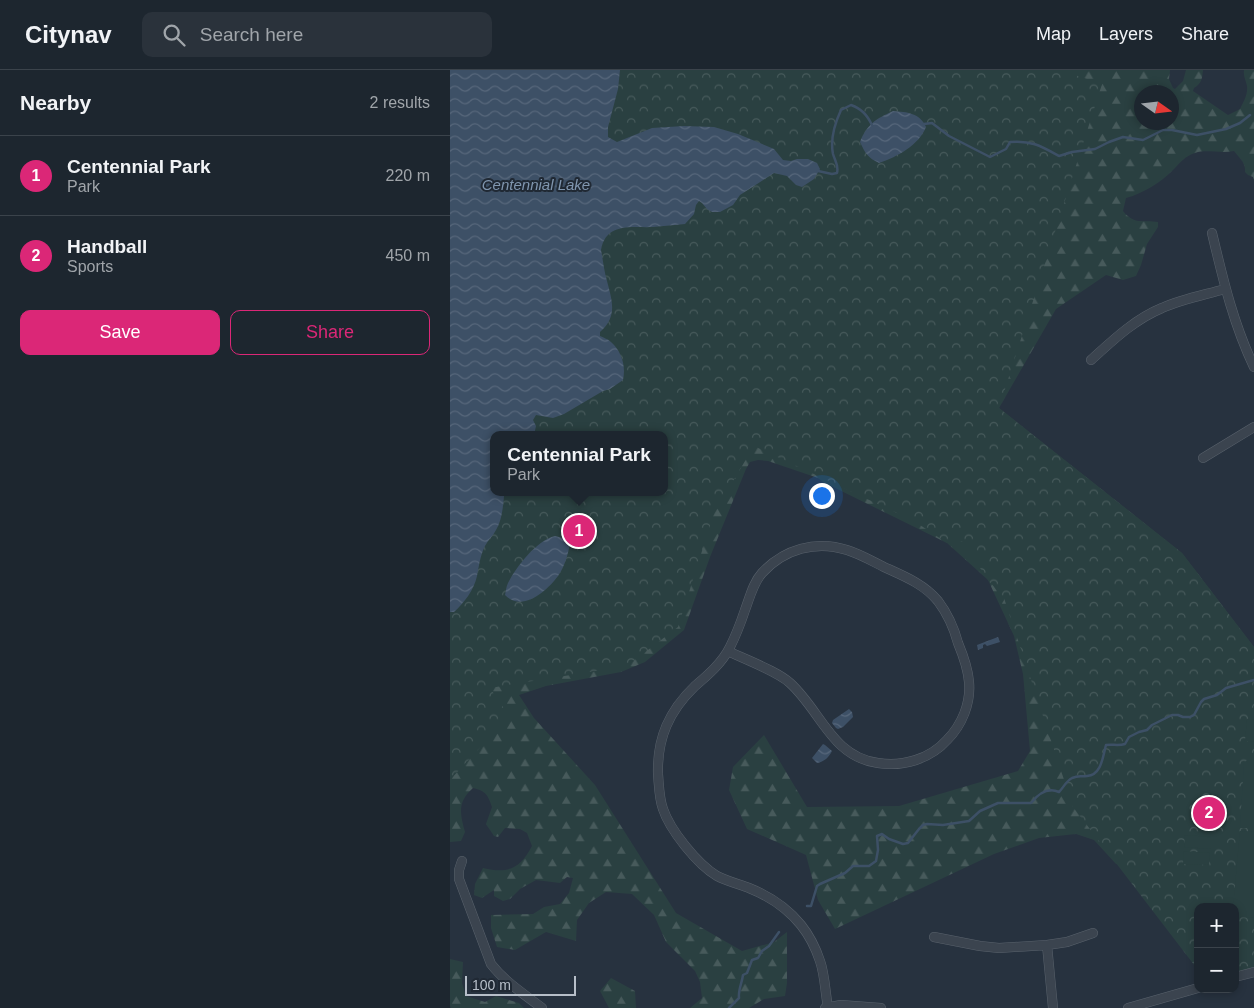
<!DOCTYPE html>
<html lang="en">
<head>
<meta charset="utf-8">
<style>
	:root { --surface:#1d262f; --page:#2a323b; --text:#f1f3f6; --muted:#a0a5aa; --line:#3b434b; --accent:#db2777 }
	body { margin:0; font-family:Helvetica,sans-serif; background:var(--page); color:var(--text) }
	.controls { position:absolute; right:15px; bottom:15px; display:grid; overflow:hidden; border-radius:10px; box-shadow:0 2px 8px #0003 }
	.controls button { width:45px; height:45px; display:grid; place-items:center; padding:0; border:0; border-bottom:1px solid var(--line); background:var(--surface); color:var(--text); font:25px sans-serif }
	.compass { position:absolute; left:684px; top:15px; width:45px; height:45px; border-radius:50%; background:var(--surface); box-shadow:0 2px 8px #0003; rotate:104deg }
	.scale { position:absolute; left:15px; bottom:12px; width:111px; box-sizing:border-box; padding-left:5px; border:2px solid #b7bfc9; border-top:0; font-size:14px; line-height:18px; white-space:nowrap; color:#b7bfc9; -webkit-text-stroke:4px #202934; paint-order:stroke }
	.you { position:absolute; left:371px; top:425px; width:18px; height:18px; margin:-12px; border:4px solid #fff; border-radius:50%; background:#1a73e8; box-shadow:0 0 0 8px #1a73e833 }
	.badge { display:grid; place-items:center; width:32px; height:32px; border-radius:50%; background:var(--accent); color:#fff; font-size:16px; font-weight:700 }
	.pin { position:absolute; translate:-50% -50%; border:2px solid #fff; box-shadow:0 1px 5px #0006 }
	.popup { position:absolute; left:40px; top:361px; width:178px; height:65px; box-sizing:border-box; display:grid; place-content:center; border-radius:10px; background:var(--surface); filter:drop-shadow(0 1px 4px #0005); font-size:16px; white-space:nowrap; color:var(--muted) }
	.popup b { font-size:19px; color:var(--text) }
	.popup::after { content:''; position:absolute; left:50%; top:100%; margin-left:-10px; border:10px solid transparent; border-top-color:var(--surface) }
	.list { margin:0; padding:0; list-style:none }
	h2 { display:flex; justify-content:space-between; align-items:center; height:65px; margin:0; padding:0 20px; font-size:21px }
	h2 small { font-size:16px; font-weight:400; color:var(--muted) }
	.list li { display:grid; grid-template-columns:32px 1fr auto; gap:15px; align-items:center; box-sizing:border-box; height:80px; padding:0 20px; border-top:1px solid var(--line) }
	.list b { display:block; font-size:19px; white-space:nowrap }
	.list p { margin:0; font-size:16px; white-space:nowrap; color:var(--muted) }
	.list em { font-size:16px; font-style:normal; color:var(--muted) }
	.actions { display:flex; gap:10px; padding:15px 20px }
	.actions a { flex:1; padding:11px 0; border:1px solid var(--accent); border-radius:10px; text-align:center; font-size:18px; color:var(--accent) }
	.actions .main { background:var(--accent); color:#fff }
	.icon { flex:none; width:28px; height:28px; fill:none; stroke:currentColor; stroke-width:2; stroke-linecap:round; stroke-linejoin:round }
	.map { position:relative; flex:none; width:804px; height:938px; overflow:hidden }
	header { display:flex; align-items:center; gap:30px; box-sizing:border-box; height:70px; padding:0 25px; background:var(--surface); border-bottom:1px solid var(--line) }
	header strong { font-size:24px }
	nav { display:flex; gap:28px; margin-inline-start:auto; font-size:18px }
	.search { width:350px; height:45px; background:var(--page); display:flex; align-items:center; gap:12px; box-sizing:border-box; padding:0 18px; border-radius:10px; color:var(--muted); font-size:19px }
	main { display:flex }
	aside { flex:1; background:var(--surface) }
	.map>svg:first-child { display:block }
	.forest { fill:url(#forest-firs); fill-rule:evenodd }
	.park { fill:url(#park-crowns); fill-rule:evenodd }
	.garden { fill:#2a4041 }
	.water { fill:url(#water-waves) }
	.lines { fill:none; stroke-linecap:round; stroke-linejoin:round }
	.stream { stroke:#3d5066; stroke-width:2.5 }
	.minor-casing { stroke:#59626c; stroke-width:10 }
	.minor { stroke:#3b444f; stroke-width:9 }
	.labels { text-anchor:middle; stroke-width:4; stroke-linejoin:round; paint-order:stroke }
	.water-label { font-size:15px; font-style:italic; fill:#8096af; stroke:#202934 }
</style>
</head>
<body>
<header>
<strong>Citynav</strong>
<div class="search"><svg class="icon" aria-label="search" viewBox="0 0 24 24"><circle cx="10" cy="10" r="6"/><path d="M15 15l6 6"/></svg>Search here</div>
<nav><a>Map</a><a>Layers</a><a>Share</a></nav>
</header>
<main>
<aside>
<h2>Nearby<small>2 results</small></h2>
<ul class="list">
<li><span class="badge">1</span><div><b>Centennial Park</b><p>Park</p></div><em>220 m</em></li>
<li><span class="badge">2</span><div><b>Handball</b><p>Sports</p></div><em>450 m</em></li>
</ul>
<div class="actions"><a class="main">Save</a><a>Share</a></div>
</aside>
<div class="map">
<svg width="804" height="938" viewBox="0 0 804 938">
	<defs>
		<pattern id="forest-firs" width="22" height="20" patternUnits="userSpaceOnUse" patternTransform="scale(1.25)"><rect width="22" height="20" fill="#2a4041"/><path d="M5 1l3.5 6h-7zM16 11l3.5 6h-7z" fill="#475a5b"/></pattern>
		<pattern id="park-crowns" width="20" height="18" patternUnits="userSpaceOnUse" patternTransform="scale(1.25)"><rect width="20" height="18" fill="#2a4041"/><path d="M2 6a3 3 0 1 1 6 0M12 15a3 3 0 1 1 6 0" fill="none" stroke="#475a5b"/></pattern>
		<pattern id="water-waves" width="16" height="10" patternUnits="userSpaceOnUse" patternTransform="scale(1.25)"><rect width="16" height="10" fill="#3d5066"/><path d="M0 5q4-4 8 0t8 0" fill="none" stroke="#57677b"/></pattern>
	</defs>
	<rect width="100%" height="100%" fill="#27323f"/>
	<!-- forest -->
	<path class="forest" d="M 213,0 L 720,0 L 719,9 L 723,18 L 725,19 L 733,11 L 736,0 L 753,0 C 752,9 752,13 744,18 L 743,21 L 778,45 L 790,39 C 794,31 798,24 797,16 C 796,10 793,6 794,0 L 804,0 L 804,111 L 803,107 L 798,105 L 795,102 C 796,92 789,88 784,81 C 771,84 757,79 745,83 C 735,86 730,93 723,100 C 710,113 694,123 676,128 L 673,141 C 685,156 693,149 708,152 L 708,157 L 697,174 L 691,195 L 686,206 L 673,210 L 656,205 L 606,239 L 549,338 L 732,483 L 804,577 L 518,439 L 670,794 L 666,794 L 644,770 L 626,764 L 589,768 L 544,784 L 385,859 L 368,830 L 356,785 L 297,759 L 279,720 L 283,697 L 314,665 L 357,737 L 449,736 L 568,701 L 580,681 L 573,604 L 564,566 L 538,510 L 497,473 L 373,412 L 368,408 L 318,391 L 308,390 L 300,392 L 296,399 L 260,487 L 234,560 L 195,592 L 171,602 L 96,616 L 69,625 L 84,648 L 145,715 L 226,843 L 292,881 L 324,872 L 337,862 L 337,913 L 335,926 L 314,929 L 299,938 L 240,938 L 252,928 L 250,912 L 245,901 L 216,872 L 204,845 L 182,824 L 156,822 L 139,833 L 127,850 L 126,871 L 96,862 L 65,880 L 47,877 L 41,858 L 41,845 L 83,844 L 94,837 L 110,834 L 119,823 L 123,808 L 117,807 L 110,813 L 86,810 L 70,819 L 60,829 L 53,831 L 44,826 L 44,820 L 32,828 L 24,825 L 25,814 L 33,798 C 58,804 70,799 82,776 L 77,763 L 70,759 L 55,758 L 48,767 L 44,766 L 36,754 L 42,737 C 38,725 36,721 23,718 C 7,732 10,744 15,762 L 11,771 L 0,772 L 0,542 L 214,422 ZM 692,22 L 722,22 L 722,52 L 692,52 Z
		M 0,889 L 13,892 L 12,913 L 16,926 L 35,932 L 46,926 L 69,933 L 74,938 L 1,938 L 0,936 Z
		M 161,908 L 185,921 L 186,938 L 159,938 L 150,921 Z"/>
	<!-- park -->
	<path class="park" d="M 0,0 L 610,0 L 652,14 L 549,338 L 732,483 L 804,577 L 804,898 L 785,904 L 785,837 L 748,837 L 748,900 L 623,737 L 554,528 L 538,510 L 512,471 L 497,473 L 464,451 L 304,376 L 264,443 L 228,557 L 177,596 L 40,618 L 59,646 L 0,710 ZM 44,365 L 214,365 L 214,422 L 44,422 Z"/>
	<!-- garden -->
	<path class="garden" d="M 797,649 L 804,650 L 804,672 L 795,671 Z
		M 801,686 L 804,686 L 804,758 L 790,758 L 794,693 Z
		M 746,731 L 773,733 L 771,755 L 744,753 Z
		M 790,761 L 804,762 L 804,848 L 787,847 L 785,845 L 785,837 L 783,837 Z
		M 735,765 L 761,767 L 761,779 L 734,777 Z
		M 734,781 L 760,783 L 759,795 L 733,794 Z"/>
	<!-- water -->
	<path class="water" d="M 0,0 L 170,0 L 168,19 L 158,57 L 158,67 L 167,72 L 202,58 L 234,56 L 264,57 L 288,64 L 324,79 L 333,90 L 341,91 L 347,89 L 358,89 L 367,93 L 370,99 L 364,109 L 352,117 L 346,115 L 337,106 L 324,103 L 290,125 L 283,135 L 270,142 L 262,142 L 257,139 L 252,133 L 249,131 L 246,135 L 244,144 L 235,154 C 225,155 214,156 203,157 C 182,158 156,152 151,180 C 153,190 154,201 157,211 C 162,231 168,246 150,262 L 150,266 C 154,268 158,269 161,272 C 172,282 176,296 173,310 L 160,319 L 153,321 L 114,344 L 103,348 L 86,345 L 83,350 L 86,356 L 84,365 L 44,365 L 44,422 L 56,422 L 54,426 C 53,437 52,450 46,460 C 43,466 38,470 35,476 C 30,486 29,496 27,506 C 24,520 14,533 4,542 L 0,542 Z
		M 443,41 C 457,42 470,43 476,57 C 469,75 447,87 429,93 C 418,88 415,83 410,72 C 417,54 426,49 443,41 Z
		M 105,466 L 113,468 L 120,473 C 118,484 115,496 108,506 C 97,521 72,543 55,525 C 56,521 56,517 58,513 C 66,497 87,470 105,466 Z
		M 548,567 L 550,572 L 537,576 L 535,574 L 533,575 L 533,578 L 528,580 L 527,575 Z
		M 399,639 L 402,642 L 403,647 L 393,657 L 388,659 L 386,658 L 382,653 L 383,650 Z
		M 373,674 L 375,675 L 382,681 C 379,687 374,692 367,693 L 362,688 Z"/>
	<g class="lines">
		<!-- stream -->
		<path class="stream" d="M 474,54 L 482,53 L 499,66 L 540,87 L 556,79 L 560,72 C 581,70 591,76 609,86 L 622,82 L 645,79 L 659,72 L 673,67 L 693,70 L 713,60 L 722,60 L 747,65 L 776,59 L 790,53 L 800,45
			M 368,101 L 382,104 L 387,103 C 389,95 385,91 383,84 C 380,69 385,53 391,40 L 401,35 C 412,39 417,45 422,55
			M 357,836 L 361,836 L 367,816 L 370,814 L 395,803 L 403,796 L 419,796 L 426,791 L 428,780 L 427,766 L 432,764 L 439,769 L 453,774 L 458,773 L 469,759 L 473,755 L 477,754 L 493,755 L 519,751 L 530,741 L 548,733 L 581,733 C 588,724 598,717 609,722 C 614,717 616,711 622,708 C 629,705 631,707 637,706 C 652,705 653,685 656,675 C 663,674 668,676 675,674 L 679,667 L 689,662 L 697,660 L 702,655 L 722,645 L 728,645 L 733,647 L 740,647 L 744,645 L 751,632 L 754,629 L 767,625 L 776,618 L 804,610
			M 279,938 L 289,928 C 288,920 292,913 293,905 L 297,903 L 302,890 L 308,888 L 312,881 L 319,876 L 329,862"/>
		<!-- minor casing -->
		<g class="minor-casing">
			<path id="minor" d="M 762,163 C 773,209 783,253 804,297
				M 641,290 C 663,270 685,249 712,238 C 732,229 754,225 775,219
				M 753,388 L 804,357
				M 278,581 C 296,590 327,601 340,613 C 371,641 382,687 428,693 C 453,697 480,689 497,670 C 512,655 521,633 519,612 C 518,599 513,585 508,573 C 504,558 497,543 488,531 C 474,514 454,506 434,497 C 422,491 410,484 397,480 C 366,470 334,479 312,503 C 303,513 300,527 295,540 C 291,552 286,565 280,577 C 272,593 258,605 245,616 C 219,641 207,668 208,704 C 209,715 209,728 213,739 C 220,760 247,794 267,806 C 277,811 288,814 299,818 C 319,826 338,839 351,855 C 359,865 366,879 370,891 C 375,905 375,922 378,937
				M 12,791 L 9,800 L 9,809 L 41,894 C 55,912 74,924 92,938
				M 484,867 L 530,876 L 549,878 L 597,875 L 617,872 L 643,863
				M 597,875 L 603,938
				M 785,907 L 804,902
				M 375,938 L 391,935 L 431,938
				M 678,938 L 748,918"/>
		</g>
		<!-- minor -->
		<use href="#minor" class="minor"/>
	</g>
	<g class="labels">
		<!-- water labels -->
		<g class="water-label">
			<text x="86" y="120">Centennial Lake</text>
		</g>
	</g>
</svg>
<div class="controls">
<button>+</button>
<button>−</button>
</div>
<svg class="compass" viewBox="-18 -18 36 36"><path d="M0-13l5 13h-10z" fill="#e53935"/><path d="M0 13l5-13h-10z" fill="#a0a5aa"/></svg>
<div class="scale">100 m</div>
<div class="you"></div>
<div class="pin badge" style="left:129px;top:461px">1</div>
<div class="popup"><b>Centennial Park</b>Park</div>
<div class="pin badge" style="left:759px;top:743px">2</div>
</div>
</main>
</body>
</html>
